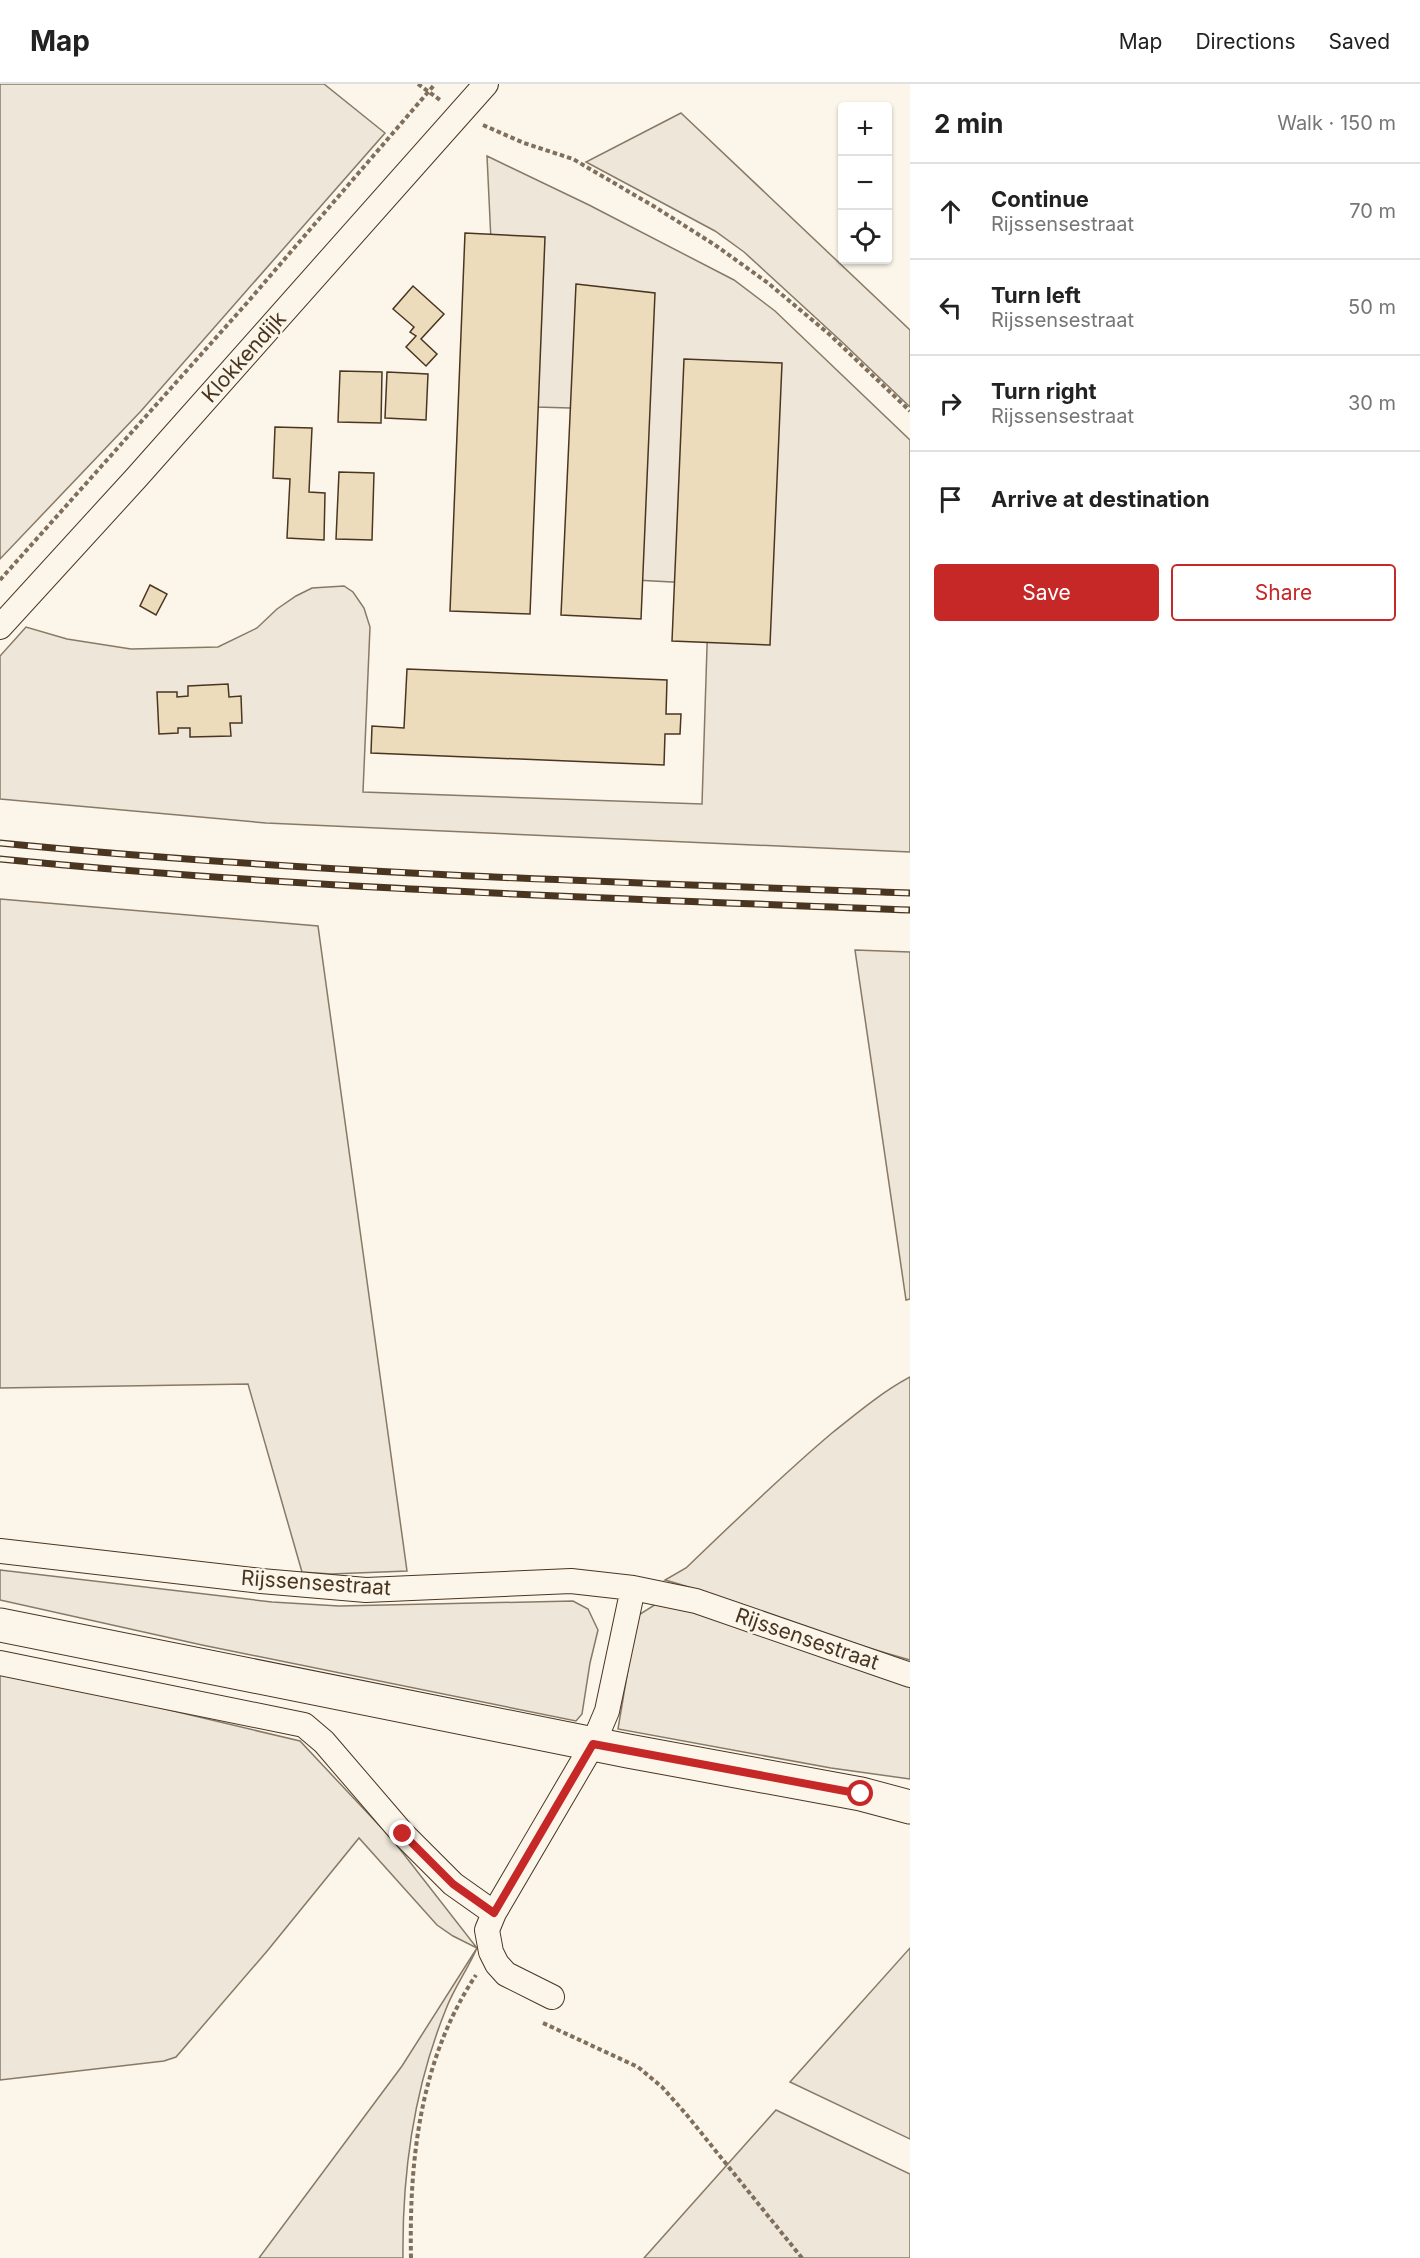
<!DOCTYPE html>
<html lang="en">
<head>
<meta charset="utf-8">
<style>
	:root { --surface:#fff; --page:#f2f2f2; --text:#222; --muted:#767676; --line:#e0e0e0; --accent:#c62828 }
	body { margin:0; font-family:Inter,sans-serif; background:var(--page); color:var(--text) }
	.controls { position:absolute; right:18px; top:18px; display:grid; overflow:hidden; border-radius:6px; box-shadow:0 2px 4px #0004 }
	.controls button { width:54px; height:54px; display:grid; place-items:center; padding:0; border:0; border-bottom:2px solid var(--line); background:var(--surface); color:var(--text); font:30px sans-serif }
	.stop { position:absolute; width:18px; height:18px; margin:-14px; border:4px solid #c62828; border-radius:50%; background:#fff }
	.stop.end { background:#c62828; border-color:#fff; box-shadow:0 2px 6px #0008 }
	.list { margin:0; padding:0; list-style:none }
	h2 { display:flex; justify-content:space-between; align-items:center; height:78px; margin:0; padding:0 24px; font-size:26px }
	h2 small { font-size:20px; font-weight:400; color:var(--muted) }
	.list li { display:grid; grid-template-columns:39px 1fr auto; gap:18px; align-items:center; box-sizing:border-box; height:96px; padding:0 24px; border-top:2px solid var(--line) }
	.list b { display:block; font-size:22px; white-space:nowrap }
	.list p { margin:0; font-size:20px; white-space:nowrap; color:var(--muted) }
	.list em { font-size:20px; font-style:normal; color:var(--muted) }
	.actions { display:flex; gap:12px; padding:18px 24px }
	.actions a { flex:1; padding:14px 0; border:2px solid var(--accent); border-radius:6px; text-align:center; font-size:21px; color:var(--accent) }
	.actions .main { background:var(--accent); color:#fff }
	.icon { flex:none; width:33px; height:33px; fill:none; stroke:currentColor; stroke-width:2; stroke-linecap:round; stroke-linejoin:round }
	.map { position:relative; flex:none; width:910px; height:2174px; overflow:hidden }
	header { display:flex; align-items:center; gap:36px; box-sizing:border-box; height:84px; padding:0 30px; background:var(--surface); border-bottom:2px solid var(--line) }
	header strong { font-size:28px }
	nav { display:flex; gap:33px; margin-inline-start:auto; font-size:21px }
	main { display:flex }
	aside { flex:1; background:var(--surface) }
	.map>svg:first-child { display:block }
	.green { fill:#ede6d9; stroke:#887966; stroke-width:1.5 }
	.building { fill:#ecdcbc; stroke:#4a3520; stroke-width:1.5 }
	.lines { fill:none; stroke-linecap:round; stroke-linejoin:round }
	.street-casing { stroke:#4a3520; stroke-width:26 }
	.primary-casing { stroke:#4a3520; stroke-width:35 }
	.path { stroke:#7f6f5c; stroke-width:4; stroke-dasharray:4.5 3; stroke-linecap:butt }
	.street { stroke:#fbf6e9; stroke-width:24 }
	.primary { stroke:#fbf6e9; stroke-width:33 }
	.rail-casing { stroke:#4a3520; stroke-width:7 }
	.rail { stroke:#fbf6e9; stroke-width:4.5; stroke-dasharray:14; stroke-linecap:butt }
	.route { stroke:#c62828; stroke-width:8 }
	.labels { text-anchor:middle; stroke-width:4.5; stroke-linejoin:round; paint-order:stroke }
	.street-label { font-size:21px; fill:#4a3520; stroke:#fbf6e9 }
</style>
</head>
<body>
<header>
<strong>Map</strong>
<nav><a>Map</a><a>Directions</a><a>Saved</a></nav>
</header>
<main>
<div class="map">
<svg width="910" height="2174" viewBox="0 0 910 2174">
	<rect width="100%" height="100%" fill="#fbf6e9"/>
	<!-- green -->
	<path class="green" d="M 0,0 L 324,0 L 385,49 L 141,327 L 0,475 Z
		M 681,29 L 910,246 L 910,323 L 841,257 L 744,168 L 715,147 L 586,78 Z
		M 487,72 L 589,121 L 734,196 L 775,227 L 910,356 L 910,768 L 266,739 L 0,715 L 0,572 L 26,543 L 67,555 L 131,565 L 218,563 L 257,544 L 277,525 L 296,512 L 312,504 L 344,502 L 353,508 L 364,524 L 370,543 L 363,708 L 702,720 L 709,500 L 635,496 L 639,326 L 536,323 L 491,157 Z
		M 0,815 L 318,842 L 407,1487 L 331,1490 L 302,1488 L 248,1300 L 0,1304 Z
		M 855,866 L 910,868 L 910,1215 L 906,1216 Z
		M 910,1293 L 910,1576 C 827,1554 748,1519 665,1496 L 686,1484 C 734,1438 781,1392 832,1349 C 857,1329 882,1308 910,1293 Z
		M 0,1486 L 272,1518 L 339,1522 L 573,1517 L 588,1525 L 598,1546 L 590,1579 L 582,1630 L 576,1637 L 202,1561 L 0,1516 Z
		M 656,1520 L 714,1533 L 910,1600 L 910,1695 L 831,1684 L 618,1645 L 637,1532 Z
		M 0,1586 L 300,1657 L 392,1755 L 477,1864 C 468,1885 454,1904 446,1925 C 414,2004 402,2090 403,2174 L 259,2174 L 402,1982 L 477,1864 L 453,1852 L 437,1841 L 359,1754 L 268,1866 L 176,1973 L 164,1977 L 0,1996 Z
		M 910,1864 L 910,2055 L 790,1998 Z
		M 776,2026 L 910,2090 L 910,2174 L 644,2174 Z"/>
	<!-- building -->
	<path class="building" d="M 465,149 L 545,153 L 530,530 L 450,527 Z
		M 576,200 L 655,209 L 641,535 L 561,531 Z
		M 413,202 L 444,230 L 421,255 L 437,270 L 426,282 L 406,263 L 416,252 L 410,248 L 414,243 L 393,225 Z
		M 684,275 L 782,279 L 770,561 L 672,557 Z
		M 340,287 L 382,288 L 381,339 L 338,338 Z
		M 387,288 L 428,290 L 426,336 L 385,334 Z
		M 275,343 L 312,344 L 309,408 L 325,409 L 324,456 L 287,454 L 290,395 L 273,394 Z
		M 339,388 L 374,389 L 372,456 L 336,455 Z
		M 150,501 L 167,510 L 156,531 L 140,522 Z
		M 407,585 L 667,596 L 666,630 L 681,630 L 680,650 L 665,650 L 664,681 L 371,669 L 372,642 L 404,644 Z
		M 228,600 L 229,613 L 241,612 L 242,639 L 230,639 L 231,652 L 190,653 L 190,644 L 178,644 L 178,649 L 159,650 L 157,608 L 177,608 L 177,613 L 188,612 L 188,602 Z"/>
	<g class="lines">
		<!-- street casing -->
		<g class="street-casing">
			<path id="street" d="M 0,543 L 137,393 L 486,0
				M 0,1467 L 261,1497 L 366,1506 L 571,1497 L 633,1504 L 696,1517 L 910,1591
				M 0,1579 L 304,1641 L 324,1658 L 403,1750 L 453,1800 L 494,1829
				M 552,1913 L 506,1890 L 497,1880 L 491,1868 L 487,1846 L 494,1829 L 593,1660 L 607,1627 L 633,1504"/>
		</g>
		<!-- primary casing -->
		<g class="primary-casing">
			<path id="primary" d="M 0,1541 L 628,1667 L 861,1710 L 910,1723"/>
		</g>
		<!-- path -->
		<path class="path" d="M 418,0 L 440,16
			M 483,41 L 524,59 L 573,75 L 655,123 L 715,161 L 768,199 L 829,250 L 910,327
			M 0,496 L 246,220 L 435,0
			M 543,1939 L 638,1983 L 662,2003 L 686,2030 L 802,2174
			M 411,2174 C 409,2076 420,1975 476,1891"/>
		<!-- street -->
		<use href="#street" class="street"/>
		<!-- primary -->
		<use href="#primary" class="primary"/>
		<!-- rail casing -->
		<g class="rail-casing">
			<path id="rail" d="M 0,759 C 303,789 606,798 910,809
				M 0,775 C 303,805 606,814 910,826"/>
		</g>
		<!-- rail -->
		<use href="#rail" class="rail"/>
	</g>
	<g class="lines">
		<!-- route -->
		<path class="route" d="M 403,1750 L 453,1800 L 494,1829 L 593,1660 L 861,1710"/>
	</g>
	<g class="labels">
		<!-- street labels -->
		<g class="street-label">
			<text transform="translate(244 273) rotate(-48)" y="7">Klokkendijk</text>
			<text transform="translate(316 1499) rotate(4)" y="7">Rijssensestraat</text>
			<text transform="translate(807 1555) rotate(19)" y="7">Rijssensestraat</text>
		</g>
	</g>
</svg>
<div class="controls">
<button>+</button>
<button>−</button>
<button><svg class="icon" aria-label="locate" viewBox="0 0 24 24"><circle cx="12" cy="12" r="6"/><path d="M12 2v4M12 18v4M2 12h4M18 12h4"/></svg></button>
</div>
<div class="stop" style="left:861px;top:1710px"></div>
<div class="stop end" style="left:403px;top:1750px"></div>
</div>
<aside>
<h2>2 min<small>Walk · 150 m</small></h2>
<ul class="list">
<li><svg class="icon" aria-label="ahead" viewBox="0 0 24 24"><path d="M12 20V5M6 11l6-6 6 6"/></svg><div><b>Continue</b><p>Rijssensestraat</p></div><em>70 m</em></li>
<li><svg class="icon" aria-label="left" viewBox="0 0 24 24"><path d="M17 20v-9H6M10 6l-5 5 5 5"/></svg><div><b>Turn left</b><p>Rijssensestraat</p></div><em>50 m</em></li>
<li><svg class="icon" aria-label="right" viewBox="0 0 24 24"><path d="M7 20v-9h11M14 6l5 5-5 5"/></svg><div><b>Turn right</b><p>Rijssensestraat</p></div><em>30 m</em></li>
<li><svg class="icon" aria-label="arrive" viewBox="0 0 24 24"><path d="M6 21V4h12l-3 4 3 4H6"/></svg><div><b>Arrive at destination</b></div></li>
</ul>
<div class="actions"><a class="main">Save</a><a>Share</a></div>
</aside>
</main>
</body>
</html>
